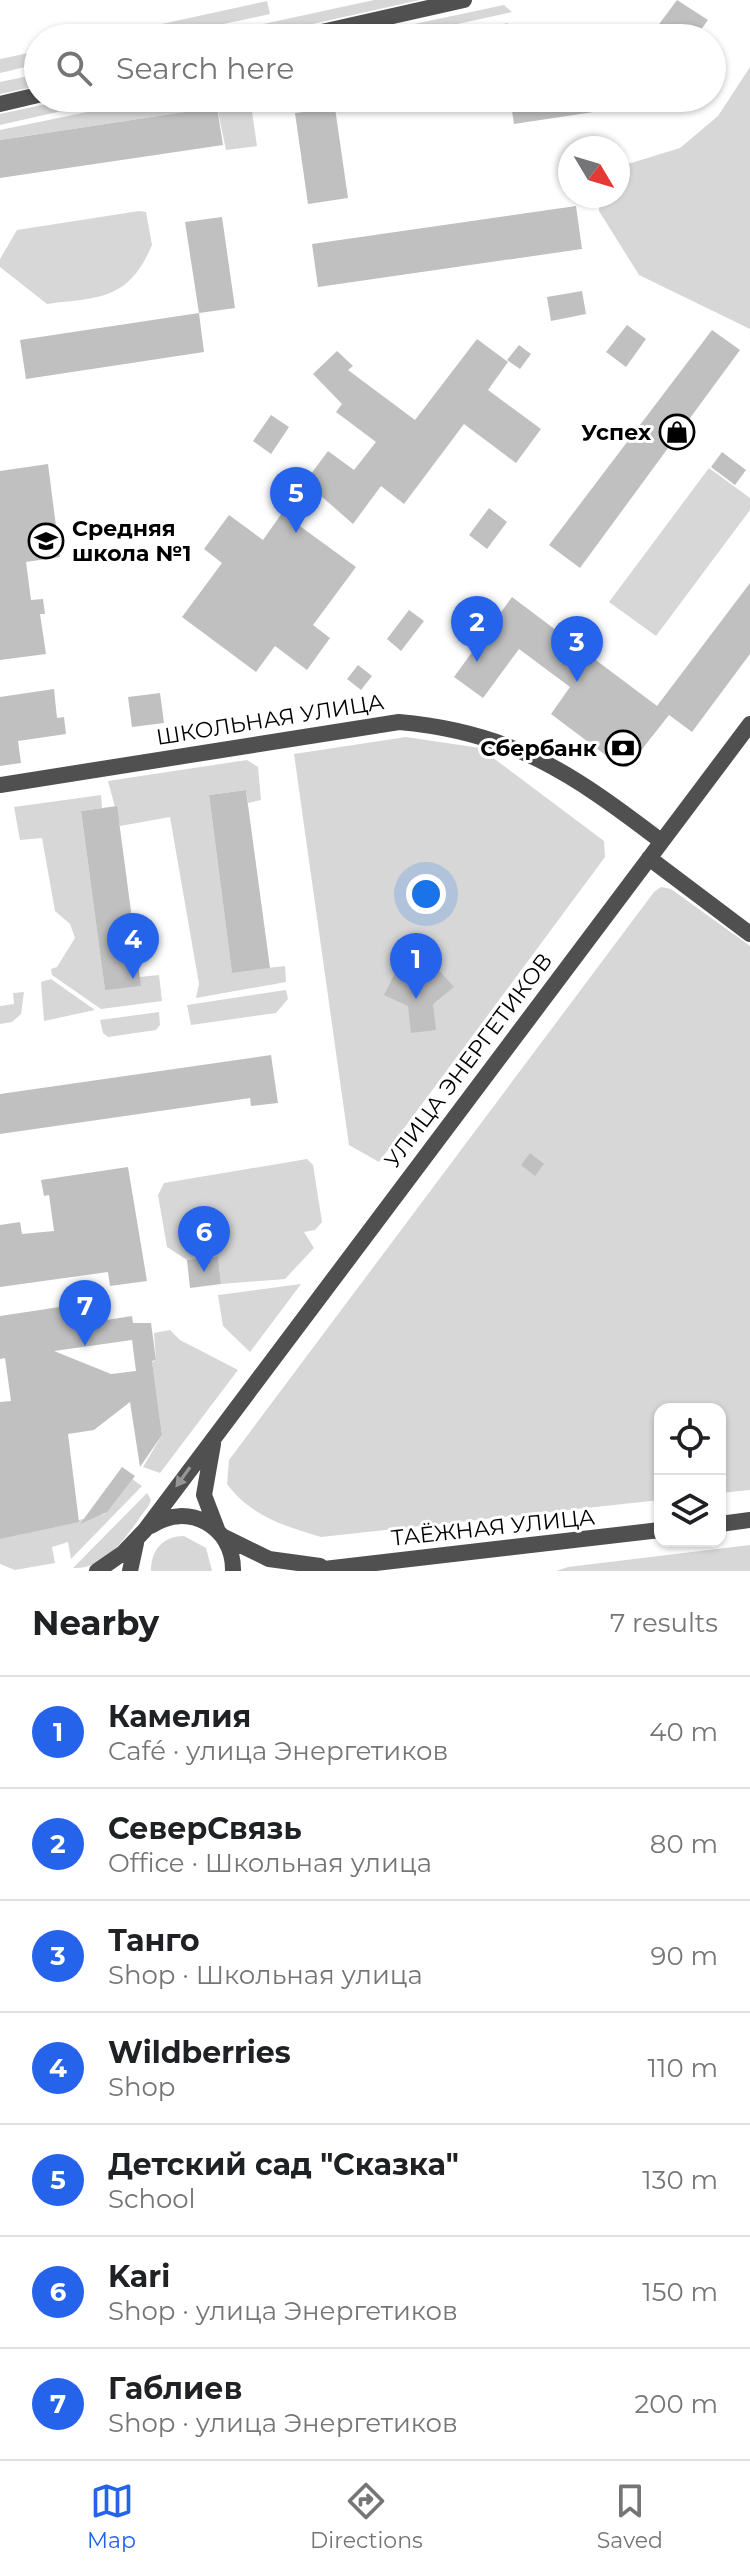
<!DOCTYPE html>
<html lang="en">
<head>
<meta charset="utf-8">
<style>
	:root { --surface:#fff; --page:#f6f6f6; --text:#202124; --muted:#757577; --line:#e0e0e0; --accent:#2563eb }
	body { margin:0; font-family:Montserrat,sans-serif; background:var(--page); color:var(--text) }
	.controls { position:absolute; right:24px; bottom:24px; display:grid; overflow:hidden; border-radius:16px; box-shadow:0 2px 6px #0004 }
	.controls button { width:72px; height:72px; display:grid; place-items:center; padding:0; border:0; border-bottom:2px solid var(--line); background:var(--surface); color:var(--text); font:40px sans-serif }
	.compass { position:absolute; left:558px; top:136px; width:72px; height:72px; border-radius:50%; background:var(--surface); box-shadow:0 2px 6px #0004; rotate:128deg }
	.you { position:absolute; left:426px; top:894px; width:28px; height:28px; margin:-20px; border:6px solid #fff; border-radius:50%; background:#1a73e8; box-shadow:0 0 0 12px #1a73e833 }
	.badge { display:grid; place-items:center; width:52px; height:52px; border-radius:50%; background:var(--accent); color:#fff; font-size:26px; font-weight:700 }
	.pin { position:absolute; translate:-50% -66px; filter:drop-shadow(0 2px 4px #0008) }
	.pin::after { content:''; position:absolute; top:42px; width:28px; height:24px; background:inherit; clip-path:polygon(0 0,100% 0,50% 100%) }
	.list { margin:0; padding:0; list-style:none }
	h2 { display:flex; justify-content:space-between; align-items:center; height:104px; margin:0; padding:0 32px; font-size:34px }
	h2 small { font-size:26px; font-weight:400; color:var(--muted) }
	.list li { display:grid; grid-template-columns:52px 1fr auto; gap:24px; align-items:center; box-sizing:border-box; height:112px; padding:0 32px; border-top:2px solid var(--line) }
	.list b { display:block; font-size:30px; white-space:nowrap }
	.list p { margin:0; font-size:26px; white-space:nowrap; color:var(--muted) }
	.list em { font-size:26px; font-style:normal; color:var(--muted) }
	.icon { flex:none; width:44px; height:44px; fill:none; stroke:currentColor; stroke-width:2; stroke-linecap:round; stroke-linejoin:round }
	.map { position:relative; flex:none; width:750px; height:1571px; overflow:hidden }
	.search { position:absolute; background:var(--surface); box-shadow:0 2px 6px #0004; left:24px; right:24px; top:24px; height:88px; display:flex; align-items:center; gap:20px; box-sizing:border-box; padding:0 28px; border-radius:44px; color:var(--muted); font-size:30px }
	.sheet { height:888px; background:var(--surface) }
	nav { display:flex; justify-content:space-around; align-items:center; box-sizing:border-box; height:112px; border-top:2px solid var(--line); background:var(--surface); font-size:22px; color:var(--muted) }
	nav a { display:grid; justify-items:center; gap:4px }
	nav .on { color:var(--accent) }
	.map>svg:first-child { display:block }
	.green { fill:#d7d7d7 }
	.building { fill:#c0c0c0; fill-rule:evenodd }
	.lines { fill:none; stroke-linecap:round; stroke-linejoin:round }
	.minor { stroke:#505050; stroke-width:16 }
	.oneway { fill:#969696 }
	.labels { text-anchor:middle; stroke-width:6; stroke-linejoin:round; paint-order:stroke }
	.poi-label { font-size:22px; font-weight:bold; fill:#000; stroke:#fff; text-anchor:end }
	.street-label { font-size:22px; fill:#000; stroke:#fff }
</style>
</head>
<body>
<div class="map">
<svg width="750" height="1571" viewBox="0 0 750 1571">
	<rect width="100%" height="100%" fill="#fff"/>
	<!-- green -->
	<path class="green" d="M 374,0 L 420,0 L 250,38 L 223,38 L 222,33 Z
		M 267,1 L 270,14 L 159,38 L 97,38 Z
		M 504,5 L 512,12 L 394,38 L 348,38 Z
		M 508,23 L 508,38 L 434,38 Z
		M 38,51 L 38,64 L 0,73 L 0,59 Z
		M 750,67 L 750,329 L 639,275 L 599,211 L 599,196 L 618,196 L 618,167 L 680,148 L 718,116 Z
		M 38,74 L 38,86 L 0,94 L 0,82 Z
		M 74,98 L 119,98 L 0,125 L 0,114 Z
		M 155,98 L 250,98 L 257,146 L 226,150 L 217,107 L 0,140 L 0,130 Z
		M 139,211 L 146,212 L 152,245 C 128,301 100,297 47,304 L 0,267 L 0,259 L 17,230 Z
		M 709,468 L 750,498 L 750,510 L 656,636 L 609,602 Z
		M 406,737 L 480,748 L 604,841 L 605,857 L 379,1162 L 349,1145 L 294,754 Z
		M 247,760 L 258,767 L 261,800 L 248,803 L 246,790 L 209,795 L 232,972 L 285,966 L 286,982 L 196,998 L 199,984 L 170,817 L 120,826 L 108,781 Z
		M 101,795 L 102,808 L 81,811 L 105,989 L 140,986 L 140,977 L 159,975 L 162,1001 L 101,1009 L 52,975 L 51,969 L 57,967 L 75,938 L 70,924 L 55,911 L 42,838 L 20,840 L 14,807 Z
		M 661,887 L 671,889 L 750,946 L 750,1490 L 720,1493 L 720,1409 L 660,1409 L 660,1500 L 321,1537 C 284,1526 251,1516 227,1484 L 229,1460 L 654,892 Z
		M 51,979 L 95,1010 L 44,1021 L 41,982 Z
		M 286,990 L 288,999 L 276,1013 L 191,1025 L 187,1005 Z
		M 24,992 L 21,1014 L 12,1022 L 0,1024 L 0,1006 L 14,1004 L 13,993 Z
		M 159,1012 L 160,1025 L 156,1030 L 108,1037 L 103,1033 L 100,1020 Z
		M 307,1159 L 313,1165 L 322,1222 L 315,1230 L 304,1232 L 314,1248 L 285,1279 L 221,1284 L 218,1256 L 187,1260 L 167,1247 L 158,1195 L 164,1183 Z
		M 301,1284 L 250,1352 L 223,1326 L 218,1295 Z
		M 170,1330 L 180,1340 L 238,1370 L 160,1473 L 143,1467 L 162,1435 L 152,1362 L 156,1360 L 154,1333 Z
		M 132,1479 L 142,1486 L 71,1559 L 68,1542 L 52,1547 L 55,1563 L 15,1570 L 0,1564 L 0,1539 L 104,1514 Z
		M 147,1493 L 151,1500 L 149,1505 C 130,1530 109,1570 73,1568 Z
		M 184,1536 L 206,1548 L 212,1571 L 151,1571 C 151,1550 163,1536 184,1536 Z
		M 750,1545 L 750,1571 L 556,1571 L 568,1567 Z"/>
	<!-- building -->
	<path class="building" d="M 677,0 L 708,20 L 695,38 L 672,38 L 657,27 Z
		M 510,98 L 627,98 L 627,107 L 514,124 Z
		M 217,107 L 223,145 L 0,178 L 0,140 Z
		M 335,108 L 348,198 L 308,204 L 295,113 Z
		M 576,206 L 582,249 L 318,287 L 312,244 Z
		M 222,217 L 235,308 L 199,313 L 185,222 Z
		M 582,291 L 586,314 L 551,321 L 547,297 Z
		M 199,313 L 204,352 L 26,379 L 20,340 Z
		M 627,325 L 646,339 L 626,367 L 606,352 Z
		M 712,330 L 740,350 L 580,568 L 549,545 Z
		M 477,339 L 508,362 L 488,390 L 541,429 L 516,463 L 464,424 L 404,504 L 381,486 L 353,524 L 305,482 L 328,451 L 354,470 L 376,442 L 336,412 L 342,404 L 313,374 L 337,351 L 353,366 L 348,370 L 415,420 Z
		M 519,345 L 531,354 L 520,369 L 507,360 Z
		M 271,415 L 289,427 L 271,454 L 253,441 Z
		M 722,452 L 746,470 L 735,485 L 711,467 Z
		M 48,464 L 60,557 L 26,562 L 31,600 L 43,599 L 45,614 L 40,614 L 46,654 L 0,660 L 0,471 Z
		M 489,508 L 507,522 L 487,549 L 469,535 Z
		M 282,513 L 356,567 L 313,625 L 330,638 L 307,670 L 275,646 L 256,672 L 182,617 L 222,563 L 204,549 L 229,515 L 263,540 Z
		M 750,583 L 750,654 L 692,732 L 657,706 Z
		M 512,597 L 669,715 L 628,767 L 620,766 L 551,714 L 570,687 L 519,649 L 483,698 L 454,677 Z
		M 409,610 L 424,621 L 401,651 L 387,639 Z
		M 358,665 L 372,676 L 361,690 L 347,679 Z
		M 54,689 L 57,718 L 64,717 L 66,734 L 18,741 L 21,763 L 0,766 L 0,697 Z
		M 160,693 L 164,723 L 132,727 L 128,697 Z
		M 246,790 L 270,968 L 232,973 L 209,795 Z
		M 117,806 L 141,986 L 105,990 L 81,811 Z
		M 437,968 L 454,987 L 433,1004 L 436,1030 L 411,1033 L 408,1006 L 384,995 L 395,973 L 418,984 Z
		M 271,1055 L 278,1103 L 251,1106 L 250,1098 L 0,1134 L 0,1094 Z
		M 530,1153 L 544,1164 L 535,1176 L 521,1165 Z
		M 128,1167 L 147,1281 L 110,1286 L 108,1272 L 0,1287 L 0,1225 L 20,1222 L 22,1234 L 54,1231 L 49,1195 L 44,1196 L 41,1180 Z
		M 218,1256 L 221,1284 L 190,1288 L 187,1260 Z
		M 66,1306 L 68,1326 L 132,1316 L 133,1323 L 151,1323 L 156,1360 L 152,1361 L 162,1435 L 140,1467 L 130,1402 L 94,1430 L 68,1434 L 79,1522 L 0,1539 L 0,1402 L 11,1401 L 5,1358 L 0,1359 L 0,1316 ZM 132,1340 L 136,1371 L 111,1374 L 54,1351 Z
		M 122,1467 L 135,1476 L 107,1512 L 80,1524 Z"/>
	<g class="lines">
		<!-- minor -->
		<path class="minor" d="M 295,38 L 464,0
			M 0,104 L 38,95
			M 0,785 L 399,722 C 513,732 573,774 661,841
			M 649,858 L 750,934
			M 213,1444 L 204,1495 L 217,1529
			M 720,1524 L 750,1520
			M 151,1526 C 187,1501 234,1526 233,1571
			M 224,1537 L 269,1559 L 320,1566
			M 97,1571 L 123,1553 L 145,1530 L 750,724
			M 130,1571 L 136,1543
			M 307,1571 L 660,1530"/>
	</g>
	<!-- one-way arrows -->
	<defs><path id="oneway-solid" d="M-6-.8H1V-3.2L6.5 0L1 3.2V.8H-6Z" transform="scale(2)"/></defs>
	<use class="oneway" href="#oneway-solid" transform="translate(183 1477) rotate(126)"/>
	<!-- icons -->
	<defs>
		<g id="shop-ring" transform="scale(1.8)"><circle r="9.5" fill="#fff" stroke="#000" stroke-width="1.5"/><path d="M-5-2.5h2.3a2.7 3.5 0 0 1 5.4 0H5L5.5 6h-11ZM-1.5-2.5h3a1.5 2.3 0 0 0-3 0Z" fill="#000"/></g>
		<g id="school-ring" transform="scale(1.8)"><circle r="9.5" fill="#fff" stroke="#000" stroke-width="1.5"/><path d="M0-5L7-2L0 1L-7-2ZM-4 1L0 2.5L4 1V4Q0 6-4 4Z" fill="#000"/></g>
		<g id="bank-ring" transform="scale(1.8)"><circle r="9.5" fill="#fff" stroke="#000" stroke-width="1.5"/><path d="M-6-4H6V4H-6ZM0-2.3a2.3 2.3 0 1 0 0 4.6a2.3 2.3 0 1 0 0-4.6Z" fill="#000"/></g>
	</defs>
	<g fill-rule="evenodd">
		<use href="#shop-ring" x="677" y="432"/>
		<use href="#school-ring" x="46" y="541"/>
		<use href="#bank-ring" x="623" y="748"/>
	</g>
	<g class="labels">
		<!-- poi labels -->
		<g class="poi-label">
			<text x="651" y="440">Успех</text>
			<text x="72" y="536" text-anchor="start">Средняя<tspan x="72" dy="25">школа №1</tspan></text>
			<text x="597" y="756">Сбербанк</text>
		</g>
		<!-- street labels -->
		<g class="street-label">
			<text transform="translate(270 719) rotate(-9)" y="8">ШКОЛЬНАЯ УЛИЦА</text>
			<text transform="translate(468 1060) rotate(-53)" y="8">УЛИЦА ЭНЕРГЕТИКОВ</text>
			<text transform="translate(493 1527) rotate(-6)" y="8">ТАЁЖНАЯ УЛИЦА</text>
		</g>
	</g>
</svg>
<div class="controls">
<button><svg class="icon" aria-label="locate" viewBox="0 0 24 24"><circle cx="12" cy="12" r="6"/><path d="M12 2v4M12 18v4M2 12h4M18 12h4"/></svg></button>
<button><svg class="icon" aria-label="layers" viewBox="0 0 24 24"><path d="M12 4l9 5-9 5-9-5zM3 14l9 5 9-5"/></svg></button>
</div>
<svg class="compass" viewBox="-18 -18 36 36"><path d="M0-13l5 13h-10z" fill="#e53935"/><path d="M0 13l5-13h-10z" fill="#757577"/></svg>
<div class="you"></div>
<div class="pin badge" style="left:416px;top:999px">1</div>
<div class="pin badge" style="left:477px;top:662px">2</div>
<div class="pin badge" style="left:577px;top:682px">3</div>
<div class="pin badge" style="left:133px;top:979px">4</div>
<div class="pin badge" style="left:296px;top:533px">5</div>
<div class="pin badge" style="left:204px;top:1272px">6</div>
<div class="pin badge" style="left:85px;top:1346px">7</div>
<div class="search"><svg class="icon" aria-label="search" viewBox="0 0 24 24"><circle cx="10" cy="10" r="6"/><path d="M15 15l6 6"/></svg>Search here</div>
</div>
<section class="sheet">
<h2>Nearby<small>7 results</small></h2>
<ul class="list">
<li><span class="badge">1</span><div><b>Камелия</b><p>Café · улица Энергетиков</p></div><em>40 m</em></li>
<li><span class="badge">2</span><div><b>СеверСвязь</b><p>Office · Школьная улица</p></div><em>80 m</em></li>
<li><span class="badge">3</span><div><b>Танго</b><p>Shop · Школьная улица</p></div><em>90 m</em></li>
<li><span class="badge">4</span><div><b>Wildberries</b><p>Shop</p></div><em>110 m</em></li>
<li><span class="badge">5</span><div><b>Детский сад &quot;Сказка&quot;</b><p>School</p></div><em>130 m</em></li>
<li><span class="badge">6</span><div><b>Kari</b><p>Shop · улица Энергетиков</p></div><em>150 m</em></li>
<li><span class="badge">7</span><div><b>Габлиев</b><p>Shop · улица Энергетиков</p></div><em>200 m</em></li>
</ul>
</section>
<nav>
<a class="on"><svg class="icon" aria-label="map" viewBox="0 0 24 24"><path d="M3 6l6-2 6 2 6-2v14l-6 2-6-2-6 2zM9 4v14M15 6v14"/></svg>Map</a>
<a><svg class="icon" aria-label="directions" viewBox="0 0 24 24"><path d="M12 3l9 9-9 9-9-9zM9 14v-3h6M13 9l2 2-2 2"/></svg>Directions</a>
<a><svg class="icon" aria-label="saved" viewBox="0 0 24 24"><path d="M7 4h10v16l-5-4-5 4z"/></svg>Saved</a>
</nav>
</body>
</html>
